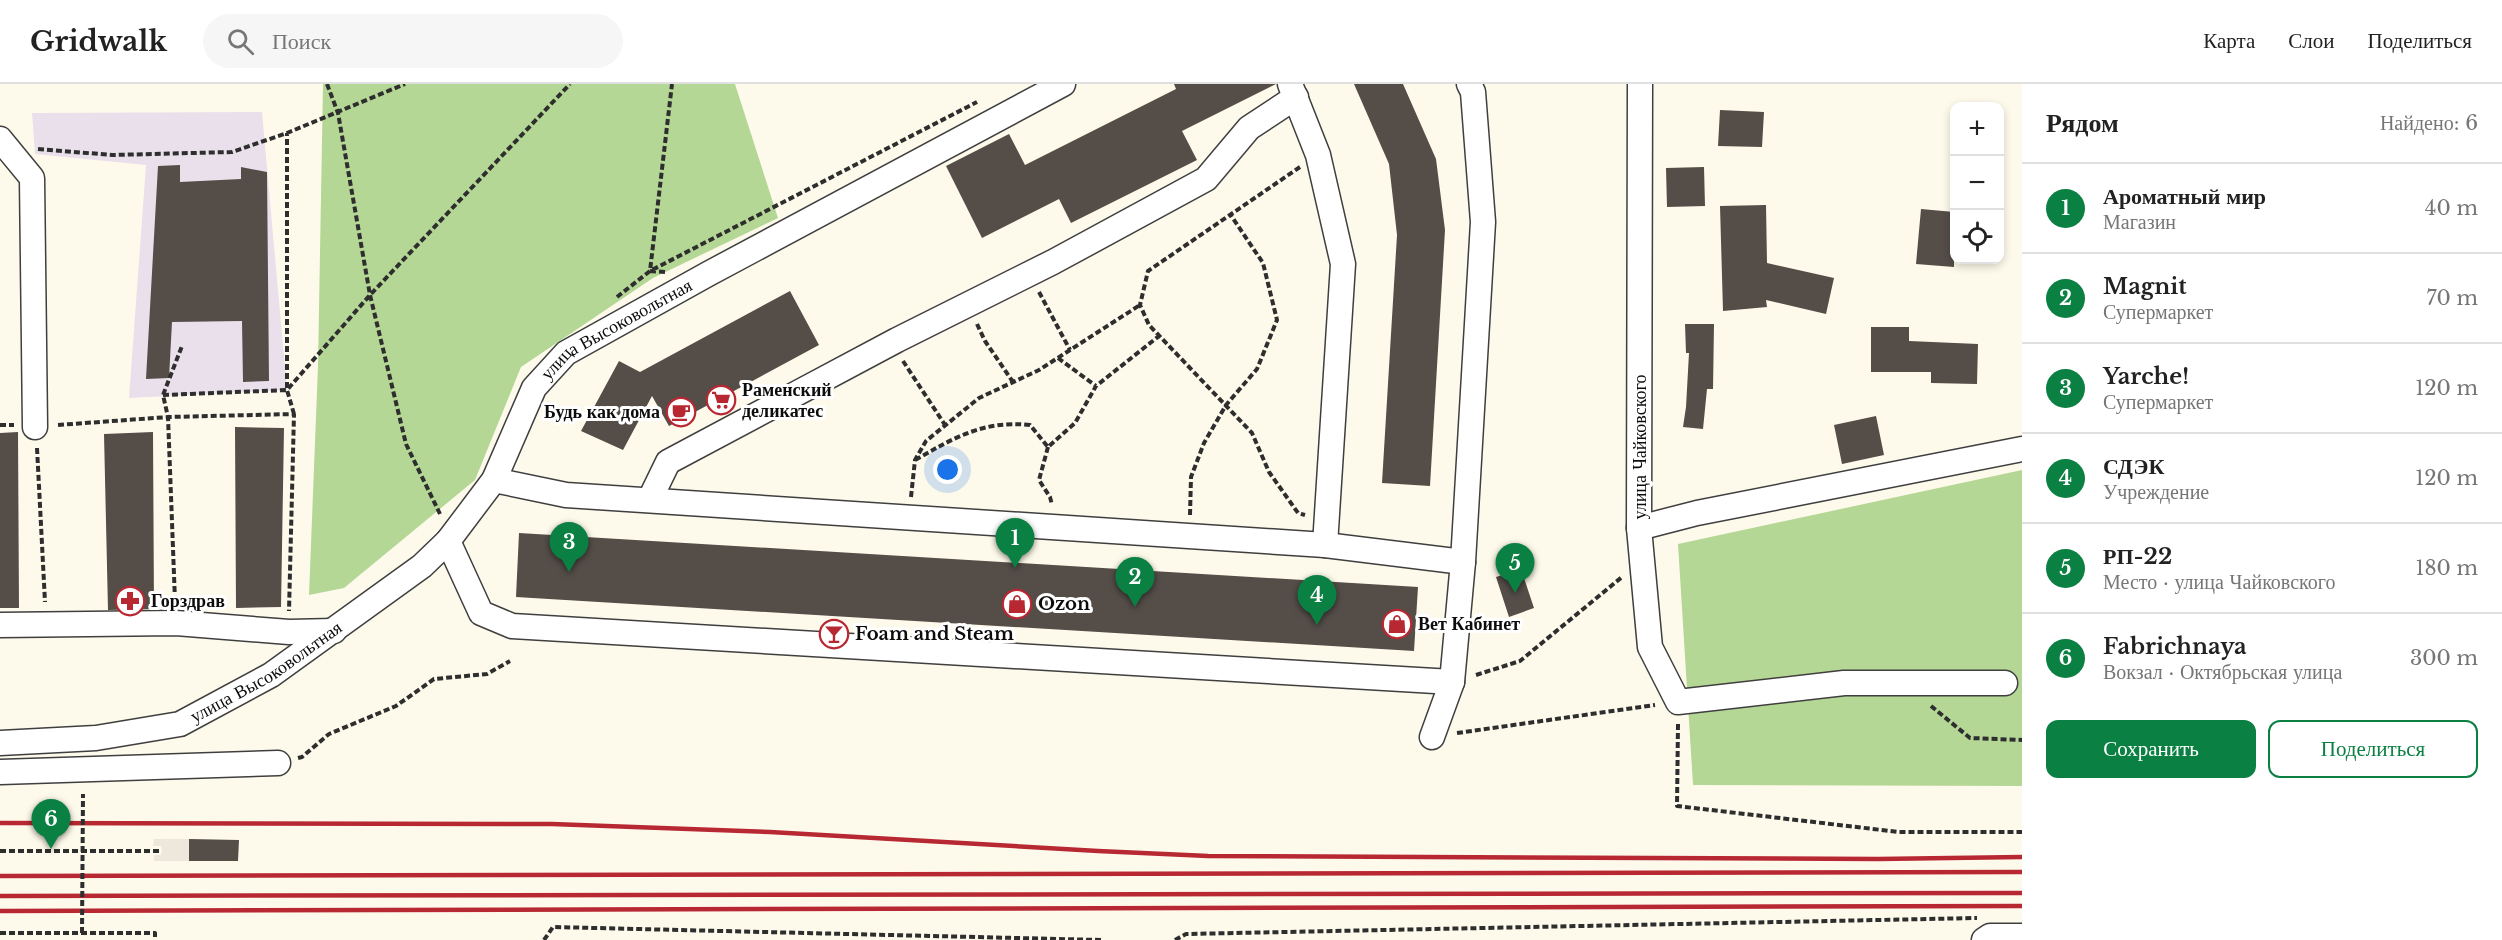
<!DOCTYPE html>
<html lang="ru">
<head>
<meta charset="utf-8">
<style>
	:root { --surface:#fff; --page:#f6f6f6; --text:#222; --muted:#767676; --line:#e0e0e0; --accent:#0b8043 }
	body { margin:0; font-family:"Libre Baskerville",serif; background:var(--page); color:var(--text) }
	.controls { position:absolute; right:18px; top:18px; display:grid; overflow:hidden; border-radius:12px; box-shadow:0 3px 9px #0003 }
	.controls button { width:54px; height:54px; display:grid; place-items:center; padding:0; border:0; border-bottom:2px solid var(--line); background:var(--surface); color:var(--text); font:30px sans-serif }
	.you { position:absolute; left:948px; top:386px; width:21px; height:21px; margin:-15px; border:4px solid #fff; border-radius:50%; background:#1a73e8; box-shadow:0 0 0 9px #1a73e833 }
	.badge { display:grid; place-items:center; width:39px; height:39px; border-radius:50%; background:var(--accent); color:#fff; font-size:20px; font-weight:700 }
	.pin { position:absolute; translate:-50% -50px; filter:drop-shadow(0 2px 3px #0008) }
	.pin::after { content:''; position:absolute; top:32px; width:21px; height:18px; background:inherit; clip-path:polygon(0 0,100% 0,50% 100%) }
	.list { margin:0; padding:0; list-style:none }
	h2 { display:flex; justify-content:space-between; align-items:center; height:78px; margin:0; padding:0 24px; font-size:26px }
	h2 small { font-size:20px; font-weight:400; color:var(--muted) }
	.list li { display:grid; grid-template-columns:39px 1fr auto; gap:18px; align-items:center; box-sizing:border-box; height:90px; padding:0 24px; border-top:2px solid var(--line) }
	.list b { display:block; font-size:22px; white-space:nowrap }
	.list p { margin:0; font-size:20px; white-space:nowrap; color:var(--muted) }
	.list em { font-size:20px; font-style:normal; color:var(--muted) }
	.actions { display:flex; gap:12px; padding:18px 24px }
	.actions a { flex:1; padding:14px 0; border:2px solid var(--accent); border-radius:12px; text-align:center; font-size:21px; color:var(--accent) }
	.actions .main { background:var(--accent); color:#fff }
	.icon { flex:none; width:33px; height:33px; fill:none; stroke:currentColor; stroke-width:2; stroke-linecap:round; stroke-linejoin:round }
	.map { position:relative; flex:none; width:2022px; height:856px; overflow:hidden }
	header { display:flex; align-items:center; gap:36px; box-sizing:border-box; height:84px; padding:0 30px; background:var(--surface); border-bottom:2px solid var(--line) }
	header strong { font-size:28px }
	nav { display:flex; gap:33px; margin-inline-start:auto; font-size:21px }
	.search { width:420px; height:54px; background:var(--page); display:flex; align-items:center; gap:15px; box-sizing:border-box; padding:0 21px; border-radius:33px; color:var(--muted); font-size:22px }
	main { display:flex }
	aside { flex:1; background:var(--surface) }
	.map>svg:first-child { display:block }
	.industrial { fill:#e9e0eb }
	.forest { fill:#b5d796 }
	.plaza { fill:#ede8db }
	.building { fill:#544d48 }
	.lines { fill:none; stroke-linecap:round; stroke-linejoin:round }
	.minor-casing { stroke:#3f3f3f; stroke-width:27 }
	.path { stroke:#2e2e2e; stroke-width:4; stroke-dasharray:6 3; stroke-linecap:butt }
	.minor { stroke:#fff; stroke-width:24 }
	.rail { stroke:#b72832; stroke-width:4.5 }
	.path-bridge { stroke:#2e2e2e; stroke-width:4; stroke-dasharray:6 3; stroke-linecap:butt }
	.labels { text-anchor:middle; stroke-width:6; stroke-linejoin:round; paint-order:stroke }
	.street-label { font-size:18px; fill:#0c0c0c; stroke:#fff }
	.poi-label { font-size:18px; font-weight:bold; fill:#0c0c0c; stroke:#fff; text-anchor:start }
</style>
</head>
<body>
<header>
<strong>Gridwalk</strong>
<div class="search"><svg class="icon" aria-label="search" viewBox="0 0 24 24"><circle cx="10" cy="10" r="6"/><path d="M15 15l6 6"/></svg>Поиск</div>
<nav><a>Карта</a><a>Слои</a><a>Поделиться</a></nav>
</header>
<main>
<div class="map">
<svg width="2022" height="856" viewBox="0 0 2022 856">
	<rect width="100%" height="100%" fill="#fefaeb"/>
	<!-- industrial -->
	<path class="industrial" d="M 262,28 L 287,306 L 129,314 L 146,81 L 35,70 L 32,29 Z"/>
	<!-- forest -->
	<path class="forest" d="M 323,0 L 735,0 L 778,134 L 653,194 L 521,283 L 475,396 L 344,504 L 309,511 L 318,282 Z
		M 2022,386 L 2022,702 L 1693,701 L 1678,460 Z"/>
	<!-- plaza -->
	<path class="plaza" d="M 154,755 L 189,755 L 189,777 L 154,777 L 154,771 L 161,771 L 162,767 L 161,762 L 153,762 Z"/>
	<!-- building -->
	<path class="building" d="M 1174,0 L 1276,0 L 1182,47 L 1197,76 L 1071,139 L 1059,115 L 982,154 L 946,82 L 1009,50 L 1025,81 L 1176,5 Z
		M 1354,0 L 1403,0 L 1436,75 L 1445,146 L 1430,402 L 1382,399 L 1397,151 L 1389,80 Z
		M 1720,26 L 1764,28 L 1762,63 L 1718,62 Z
		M 180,81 L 180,98 L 241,95 L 241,83 L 267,88 L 269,297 L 243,298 L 242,237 L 172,238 L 169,294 L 146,295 L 158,82 Z
		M 1704,83 L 1705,122 L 1667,123 L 1666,84 Z
		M 1766,121 L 1767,179 L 1834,194 L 1826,230 L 1766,216 L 1767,223 L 1723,227 L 1720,122 Z
		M 1921,125 L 1954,128 L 1954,183 L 1916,180 Z
		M 790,207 L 819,261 L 669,342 L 652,312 L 623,366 L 581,347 L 619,277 L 640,288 Z
		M 1685,240 L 1714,240 L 1713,305 L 1707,305 L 1703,345 L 1683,343 L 1686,323 L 1689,269 L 1686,269 Z
		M 1871,243 L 1909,243 L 1909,257 L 1978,260 L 1977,300 L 1931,299 L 1931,288 L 1871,288 Z
		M 1876,332 L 1884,371 L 1842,380 L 1834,341 Z
		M 235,343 L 284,344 L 281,523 L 236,524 Z
		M 18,348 L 19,524 L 0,524 L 0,349 Z
		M 153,348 L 154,525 L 108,526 L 104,350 Z
		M 519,449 L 1418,503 L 1414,567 L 516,513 Z
		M 1521,485 L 1534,524 L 1509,533 L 1496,493 Z
		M 189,755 L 239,756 L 238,777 L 189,777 Z"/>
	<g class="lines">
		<!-- minor casing -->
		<g class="minor-casing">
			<g id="minor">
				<path d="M 1640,0 L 1639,444 L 1650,563 L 1678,618 L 1844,599 L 2005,599"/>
				<path d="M 0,55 L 32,94 L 35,343"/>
				<path d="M 494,396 L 566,411 L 1325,461 L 1343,180 L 1318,71 L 1290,0"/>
				<path d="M 650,415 L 668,378 L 897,256 L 1053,178 L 1206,95 L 1249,44 L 1296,13"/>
				<path d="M 1639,444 L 1697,429 L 2022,365"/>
				<path d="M 448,457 L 481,529 L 512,542 L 1452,598 L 1463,478"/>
				<path d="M 1325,461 L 1463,478 L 1483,138 L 1473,8 L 1469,0"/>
				<path d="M 0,541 L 176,539 L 289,548 L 334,547"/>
				<path d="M 1432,653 L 1452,598"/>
				<path id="s1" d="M 0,659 L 96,654 L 180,640 L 271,591 L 422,482 L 448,457 L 494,396 L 534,304 L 566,269 L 708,190 L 1063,0"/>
				<path d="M 0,688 L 278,679"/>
				<path d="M 1984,856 L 1990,852 L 2022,852"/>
			</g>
		</g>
		<!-- path -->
		<path class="path" d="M 327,0 L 338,29 L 370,211 L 406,360 L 440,430
			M 38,65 L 112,71 L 232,68 L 287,49 L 405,0
			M 1300,83 L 1148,187 L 1140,221 L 1149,241 L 1252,349 L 1269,388 L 1298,429 L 1305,431
			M 665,188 L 650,187 L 672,0
			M 1039,208 L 1070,266
			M 617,213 L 650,187 L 977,18
			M 977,240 L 985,257 L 1013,298
			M 1058,274 L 1096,302
			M 903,277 L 945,341
			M 163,311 L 287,306 L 287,49
			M 294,330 L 287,306 L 370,211 L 570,0
			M 0,341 L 14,341
			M 58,341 L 168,333 L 294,330 L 289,527
			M 1048,363 L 1039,396 L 1050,413 L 1052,421
			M 37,364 L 45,518
			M 915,376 C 954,354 983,336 1030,341 L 1048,363 L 1075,339 L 1096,302 L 1159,252
			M 911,413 L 915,376 L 926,357 L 979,314 L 1039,286 L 1140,221
			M 1190,431 L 1191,393 L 1204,359 L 1226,321 L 1257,285 L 1277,236 L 1263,179 L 1230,130
			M 175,517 L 168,333 L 163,311 L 182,262
			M 1476,591 L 1520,577 L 1622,493
			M 1931,622 L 1970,654 L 2022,656
			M 1678,640 L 1677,722 L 1899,748 L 2022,748
			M 1457,649 L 1655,621
			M 298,674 L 302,673 L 329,650 L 396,622 L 434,595 L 487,590 L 510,577
			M 0,767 L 162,767
			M 0,849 L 155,849 L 155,856
			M 544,856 L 553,843 L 1101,856
			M 1175,856 L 1186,850 L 1977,834"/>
		<!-- minor -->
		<use href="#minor" class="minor"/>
		<!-- rail -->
		<path class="rail" d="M 0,739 L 552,740 L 770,748 L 1098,767 L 1208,772 L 1878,775 L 2022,773
			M 0,792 L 2022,788
			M 0,812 L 2022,809
			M 0,827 L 2022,822"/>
		<!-- path-bridge -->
		<path class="path-bridge" d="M 82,849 L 83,710"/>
	</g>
	<!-- icons -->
	<defs>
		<g id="supermarket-ring" transform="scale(1.5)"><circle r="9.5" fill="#fff" stroke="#b72832" stroke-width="1.5"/><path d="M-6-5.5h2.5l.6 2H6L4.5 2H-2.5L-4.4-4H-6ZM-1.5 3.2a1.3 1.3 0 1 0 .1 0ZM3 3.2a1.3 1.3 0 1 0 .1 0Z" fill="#b72832"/></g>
		<g id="cafe-ring" transform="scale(1.5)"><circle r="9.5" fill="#fff" stroke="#b72832" stroke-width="1.5"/><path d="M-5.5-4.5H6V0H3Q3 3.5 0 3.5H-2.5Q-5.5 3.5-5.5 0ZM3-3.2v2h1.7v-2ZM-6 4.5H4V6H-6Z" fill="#b72832"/></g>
		<g id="pharmacy-ring" transform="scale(1.5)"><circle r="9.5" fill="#fff" stroke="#b72832" stroke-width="1.5"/><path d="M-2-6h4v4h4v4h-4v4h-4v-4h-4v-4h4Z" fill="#b72832"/></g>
		<g id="shop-ring" transform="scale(1.5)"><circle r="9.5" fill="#fff" stroke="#b72832" stroke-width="1.5"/><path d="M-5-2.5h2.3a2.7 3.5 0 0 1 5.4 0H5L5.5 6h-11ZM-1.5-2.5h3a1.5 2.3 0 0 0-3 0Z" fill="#b72832"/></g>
		<g id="bar-ring" transform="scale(1.5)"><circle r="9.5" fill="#fff" stroke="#b72832" stroke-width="1.5"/><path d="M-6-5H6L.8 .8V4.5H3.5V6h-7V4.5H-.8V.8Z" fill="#b72832"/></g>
	</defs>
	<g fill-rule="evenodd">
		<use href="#supermarket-ring" x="721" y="316"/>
		<use href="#cafe-ring" x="681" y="328"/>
		<use href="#pharmacy-ring" x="130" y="517"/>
		<use href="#shop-ring" x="1017" y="520"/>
		<use href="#shop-ring" x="1397" y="540"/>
		<use href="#bar-ring" x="834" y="550"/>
	</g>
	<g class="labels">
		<!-- street labels -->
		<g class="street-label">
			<text dy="6" stroke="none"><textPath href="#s1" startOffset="786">улица Высоковольтная</textPath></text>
			<text transform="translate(1640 363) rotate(-90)" y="6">улица Чайковского</text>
			<text dy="6" stroke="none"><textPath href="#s1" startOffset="282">улица Высоковольтная</textPath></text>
		</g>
		<!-- poi labels -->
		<g class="poi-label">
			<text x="742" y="312">Раменский<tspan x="742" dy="21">деликатес</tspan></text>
			<text x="660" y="334" text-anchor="end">Будь как дома</text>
			<text x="151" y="523">Горздрав</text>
			<text x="1038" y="526">Ozon</text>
			<text x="1418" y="546">Вет Кабинет</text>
			<text x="855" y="556">Foam and Steam</text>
		</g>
	</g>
</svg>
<div class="controls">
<button>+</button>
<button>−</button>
<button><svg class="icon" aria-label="locate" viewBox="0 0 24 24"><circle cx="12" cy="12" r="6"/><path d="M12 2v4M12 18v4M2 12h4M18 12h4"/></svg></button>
</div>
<div class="you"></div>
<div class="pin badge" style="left:1015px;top:484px">1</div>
<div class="pin badge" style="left:1135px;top:523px">2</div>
<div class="pin badge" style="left:569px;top:488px">3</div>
<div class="pin badge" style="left:1317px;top:541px">4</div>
<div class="pin badge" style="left:1515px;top:509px">5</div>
<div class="pin badge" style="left:51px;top:765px">6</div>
</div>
<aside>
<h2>Рядом<small>Найдено: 6</small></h2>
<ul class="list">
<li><span class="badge">1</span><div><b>Ароматный мир</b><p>Магазин</p></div><em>40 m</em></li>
<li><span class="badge">2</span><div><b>Magnit</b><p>Супермаркет</p></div><em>70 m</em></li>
<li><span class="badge">3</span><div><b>Yarche!</b><p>Супермаркет</p></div><em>120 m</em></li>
<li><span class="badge">4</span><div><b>СДЭК</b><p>Учреждение</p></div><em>120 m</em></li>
<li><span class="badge">5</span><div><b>РП-22</b><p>Место · улица Чайковского</p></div><em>180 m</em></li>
<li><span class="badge">6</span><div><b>Fabrichnaya</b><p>Вокзал · Октябрьская улица</p></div><em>300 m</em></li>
</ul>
<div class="actions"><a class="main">Сохранить</a><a>Поделиться</a></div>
</aside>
</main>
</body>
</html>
